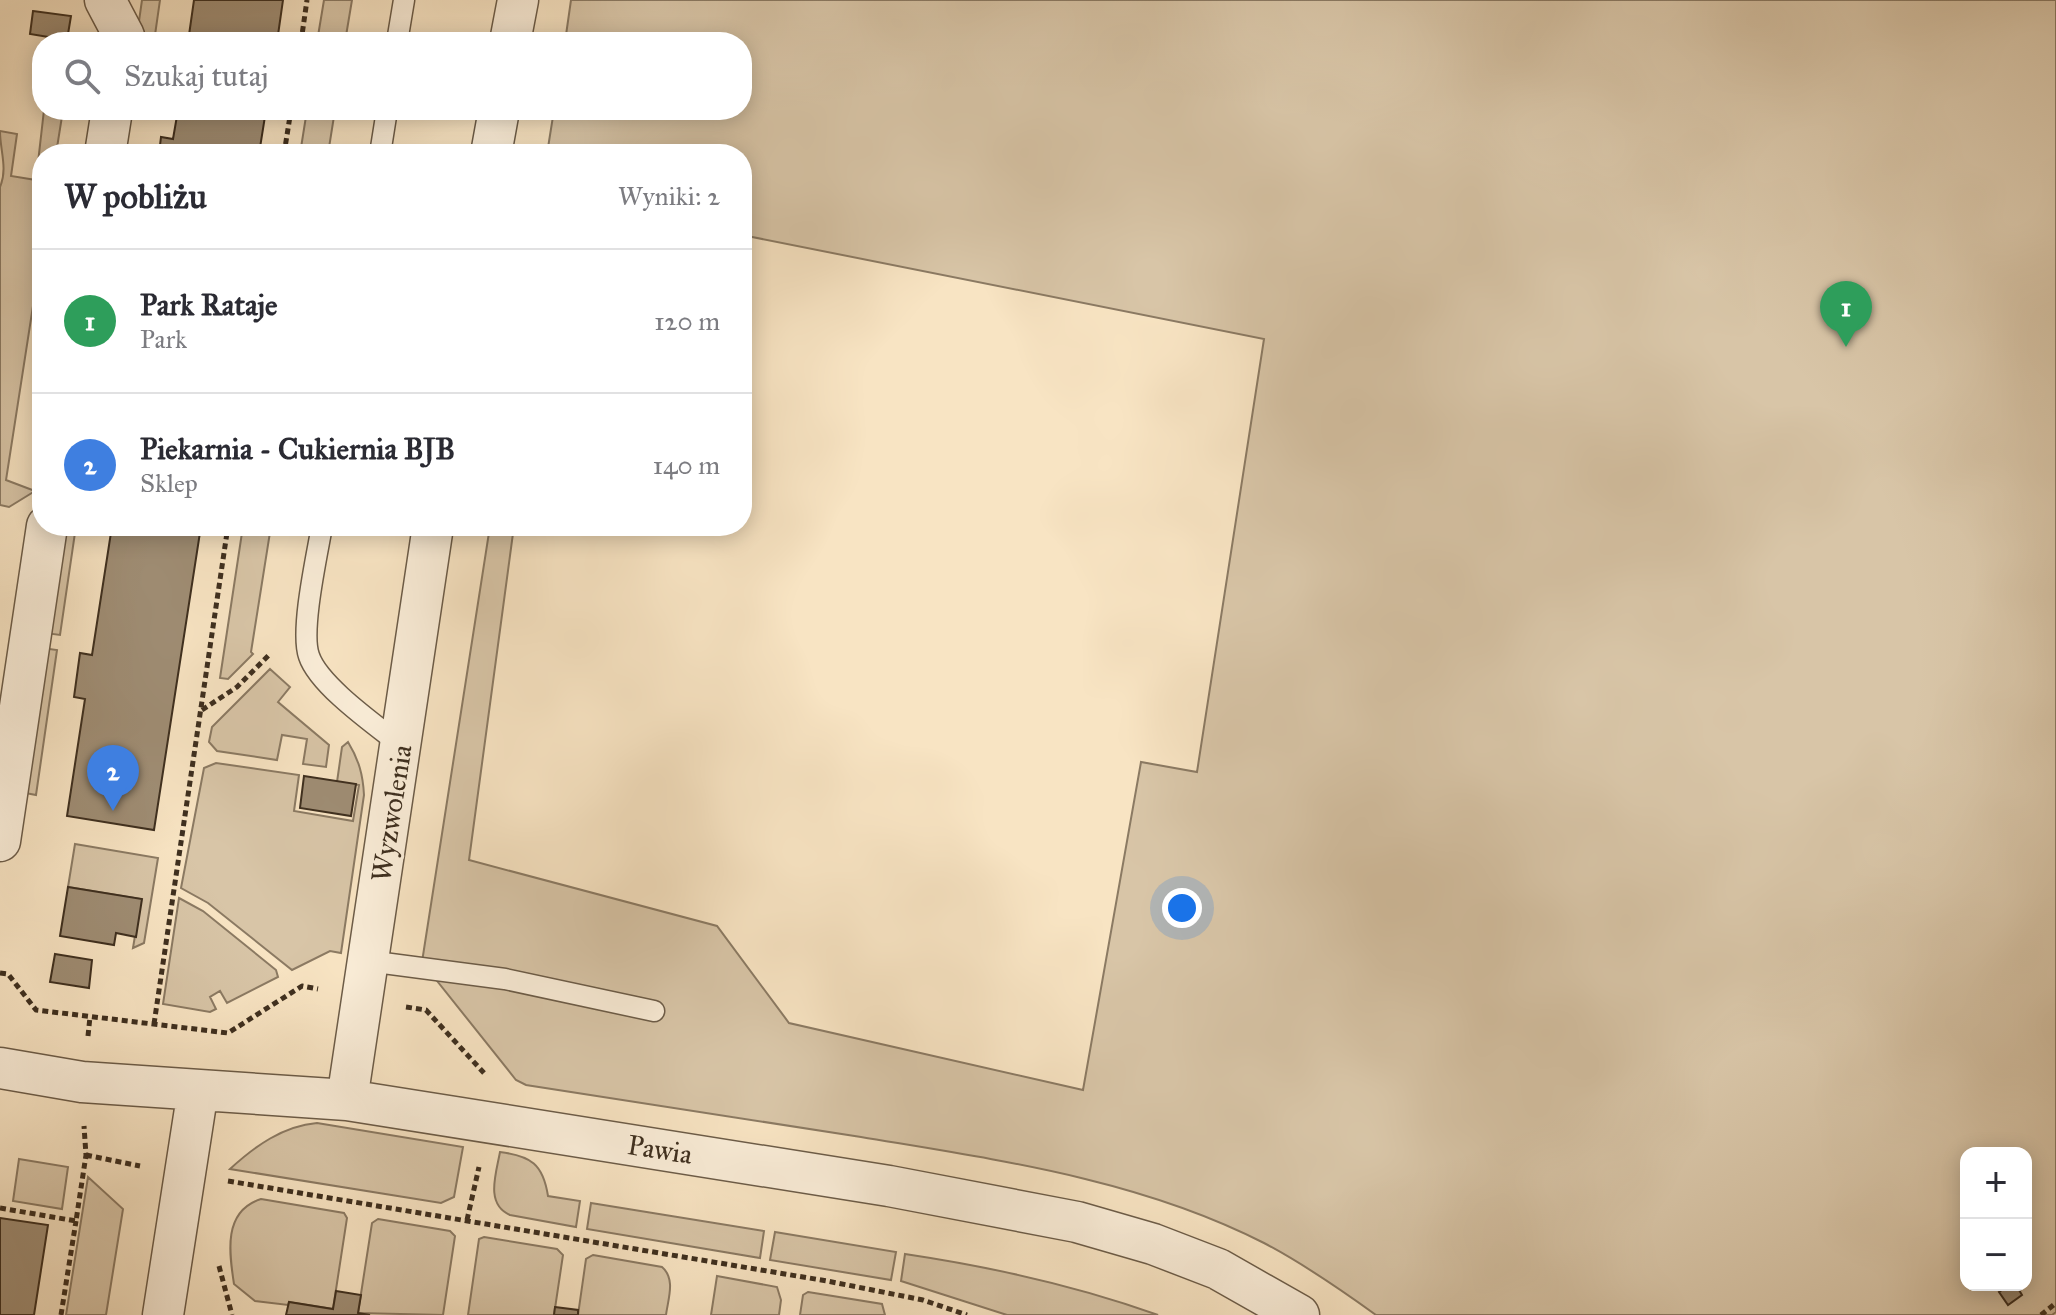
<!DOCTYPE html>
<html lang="pl">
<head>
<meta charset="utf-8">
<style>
	:root { --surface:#fff; --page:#f2f2f3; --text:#2b2b33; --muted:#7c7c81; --line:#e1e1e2; --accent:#0f766e }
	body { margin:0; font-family:"IM FELL Great Primer",serif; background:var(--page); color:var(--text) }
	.controls { position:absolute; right:24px; bottom:24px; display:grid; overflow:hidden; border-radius:16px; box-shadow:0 4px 20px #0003 }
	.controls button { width:72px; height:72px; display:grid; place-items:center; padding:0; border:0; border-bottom:2px solid var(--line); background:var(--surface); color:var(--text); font:40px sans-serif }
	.you { position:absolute; left:1182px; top:908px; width:28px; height:28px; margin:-20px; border:6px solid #fff; border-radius:50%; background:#1a73e8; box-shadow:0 0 0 12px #1a73e833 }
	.badge { display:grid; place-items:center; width:52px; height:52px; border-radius:50%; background:var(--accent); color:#fff; font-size:26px; font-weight:700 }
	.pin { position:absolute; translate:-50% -66px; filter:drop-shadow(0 2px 4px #0008) }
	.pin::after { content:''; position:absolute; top:42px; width:28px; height:24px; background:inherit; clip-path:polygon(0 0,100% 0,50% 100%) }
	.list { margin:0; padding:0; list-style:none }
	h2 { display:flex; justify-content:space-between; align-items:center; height:104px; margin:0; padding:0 32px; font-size:34px }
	h2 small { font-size:26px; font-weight:400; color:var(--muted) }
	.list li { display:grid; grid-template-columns:52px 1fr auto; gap:24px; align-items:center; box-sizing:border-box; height:144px; padding:0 32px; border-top:2px solid var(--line) }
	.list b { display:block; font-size:30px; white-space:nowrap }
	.list p { margin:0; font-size:26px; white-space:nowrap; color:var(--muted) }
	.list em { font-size:26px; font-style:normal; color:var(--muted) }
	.icon { flex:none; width:44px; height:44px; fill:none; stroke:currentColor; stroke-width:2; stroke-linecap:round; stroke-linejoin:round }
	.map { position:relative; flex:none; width:2056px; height:1315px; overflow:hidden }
	.search { position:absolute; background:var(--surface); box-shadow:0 4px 20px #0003; left:32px; top:32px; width:720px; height:88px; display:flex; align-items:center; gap:20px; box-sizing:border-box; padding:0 28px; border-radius:32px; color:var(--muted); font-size:30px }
	.panel { position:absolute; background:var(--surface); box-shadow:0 4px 20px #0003; left:32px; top:144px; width:720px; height:392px; border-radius:32px }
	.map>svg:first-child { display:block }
	.green { fill:#d8c5a7; stroke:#8b7a63; stroke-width:2; fill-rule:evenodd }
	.building { fill:#9f8d74; stroke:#3e2f1f; stroke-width:2 }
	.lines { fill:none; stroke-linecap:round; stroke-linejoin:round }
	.lane-casing { stroke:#6c5c48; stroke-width:23 }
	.street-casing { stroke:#6c5c48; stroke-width:43 }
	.path { stroke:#3e2f1f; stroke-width:5; stroke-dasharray:6 4; stroke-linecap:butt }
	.lane { stroke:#faedd8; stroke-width:20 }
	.street { stroke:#faedd8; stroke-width:40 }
	.labels { text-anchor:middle; stroke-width:6; stroke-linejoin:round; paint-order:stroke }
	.street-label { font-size:28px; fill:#3e2f1f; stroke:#faedd8 }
</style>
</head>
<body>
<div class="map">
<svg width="2056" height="1315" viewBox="0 0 2056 1315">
	<rect width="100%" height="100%" fill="#f8e4c3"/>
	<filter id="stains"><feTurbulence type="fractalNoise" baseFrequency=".0025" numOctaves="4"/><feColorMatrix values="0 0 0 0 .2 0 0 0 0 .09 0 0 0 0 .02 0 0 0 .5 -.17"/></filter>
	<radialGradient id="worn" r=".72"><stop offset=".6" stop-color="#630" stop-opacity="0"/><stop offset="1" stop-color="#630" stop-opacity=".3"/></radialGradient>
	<!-- green -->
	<path class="green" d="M 142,0 L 160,0 L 154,42 L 136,42 Z
		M 324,0 L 352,0 L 345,42 L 317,42 Z
		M 571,0 L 2056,0 L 2056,1312 L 2052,1315 L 1376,1315 C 1340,1289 1304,1264 1264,1243 C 1139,1179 998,1160 861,1137 C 750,1119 638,1102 526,1085 L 516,1080 L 422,962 L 490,526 L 514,526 L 469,860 L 717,926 L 789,1023 L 1083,1090 L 1141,762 L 1197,772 L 1264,339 L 742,235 L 742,154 L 547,154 L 554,110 L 742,110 L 742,42 L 565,42 ZM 1966,1153 L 2026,1153 L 2026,1285 L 1966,1285 Z
		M 44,110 L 63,110 L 56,154 L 42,154 L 42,248 L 6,480 L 35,491 L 9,507 L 0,505 L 0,187 C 8,168 0,151 0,131 L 17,134 L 11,176 L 36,180 Z
		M 307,110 L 335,110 L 328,154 L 300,154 Z
		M 61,526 L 76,526 L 60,635 L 45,633 Z
		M 243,526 L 271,526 L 251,652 L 253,654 L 228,679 L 220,678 Z
		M 42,648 L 57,650 L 36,795 L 20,792 Z
		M 270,669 L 290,687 L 278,702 L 329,745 L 326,767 L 303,764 L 307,739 L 282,735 L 277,760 L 217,751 L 209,742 L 212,727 Z
		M 348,742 C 359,760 363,775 364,795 L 341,953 L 330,951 L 292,970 L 208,903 L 181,888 L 204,768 L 216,763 L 299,775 L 294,811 L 353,821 L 359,785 L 337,782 L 342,747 Z
		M 75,844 L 158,858 L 144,943 L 133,948 L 141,899 L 68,887 Z
		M 179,898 L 203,911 L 276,970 L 278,977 L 227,1003 L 220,991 L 210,997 L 216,1009 L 210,1012 L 163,1004 Z
		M 317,1123 L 463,1147 L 454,1197 L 441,1203 L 230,1169 C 255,1146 283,1126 317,1123 Z
		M 500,1152 C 531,1156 543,1164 548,1196 L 580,1201 L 576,1227 L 510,1215 C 485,1204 496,1174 500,1152 Z
		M 19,1159 L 68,1167 L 62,1209 L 13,1201 Z
		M 88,1177 L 123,1209 L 106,1315 L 66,1315 Z
		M 261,1199 L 344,1213 L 347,1218 L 333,1309 L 289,1302 L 288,1305 L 255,1301 L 234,1284 C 229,1252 223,1211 261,1199 Z
		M 591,1203 L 764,1231 L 760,1258 L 587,1229 Z
		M 378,1219 L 450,1231 L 455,1236 L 443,1315 L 358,1313 L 372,1223 Z
		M 775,1232 L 896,1252 L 891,1280 L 770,1260 Z
		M 484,1237 L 557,1249 L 563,1255 L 554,1315 L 468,1315 L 479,1239 Z
		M 905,1254 C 992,1267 1075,1285 1158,1315 L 1007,1315 L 901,1281 Z
		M 593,1255 L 662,1267 C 676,1279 668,1299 666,1315 L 578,1315 L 586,1259 Z
		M 717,1276 L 777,1287 L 781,1300 L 779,1315 L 711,1315 Z
		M 808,1292 L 882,1304 L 885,1315 L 800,1315 L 803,1295 Z"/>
	<!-- building -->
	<path class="building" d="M 194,0 L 283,0 L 277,42 L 188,42 Z
		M 33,11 L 71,16 L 67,40 L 30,34 Z
		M 178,110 L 266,110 L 259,154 L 159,154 L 161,137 L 173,139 Z
		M 112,526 L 201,526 L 154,830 L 67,816 L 85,699 L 74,697 L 80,653 L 92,655 Z
		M 304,776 L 356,784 L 351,816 L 300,808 Z
		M 68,887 L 142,899 L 136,937 L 116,933 L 114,945 L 60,936 Z
		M 55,954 L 92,960 L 89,988 L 50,982 Z
		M 0,1218 L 48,1225 L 34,1315 L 0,1315 Z
		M 2009,1285 L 2016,1285 L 2022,1295 L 2008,1305 L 1999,1292 Z
		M 336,1291 L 361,1295 L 358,1313 L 370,1315 L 286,1315 L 289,1302 L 333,1309 Z
		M 555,1307 L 578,1310 L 578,1315 L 554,1315 Z"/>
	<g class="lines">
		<!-- lane casing -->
		<g class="lane-casing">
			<path id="lane" d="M 397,42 L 404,0
				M 380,154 L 387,110
				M 322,526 C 317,555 300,631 309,656 C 319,686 377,726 402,746
				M 368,961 L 505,979 L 654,1011"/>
		</g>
		<!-- street casing -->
		<g class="street-casing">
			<path id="street" d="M 105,0 L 124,36 L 123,42
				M 510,42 L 518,0
				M 105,154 L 112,110
				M 491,154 L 499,110
				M 0,841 L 47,526
				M 0,1068 L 82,1082 L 347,1100 L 889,1186 L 1077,1222 L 1153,1244 L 1218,1269 L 1299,1315
				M 347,1100 L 433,526
				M 163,1315 L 198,1090"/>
		</g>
		<!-- path -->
		<path class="path" d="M 301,42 L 307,0
			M 284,154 L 291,110
			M 202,710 L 237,687 L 271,653
			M 0,973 L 8,974 L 36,1010 L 228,1033 L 302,986 L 318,989
			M 406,1007 L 426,1010 L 484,1073
			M 154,1024 L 228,526
			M 88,1036 L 90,1017
			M 86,1155 L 140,1166
			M 228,1181 L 827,1281 L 923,1300 L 967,1315
			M 0,1208 L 76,1221 L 86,1155 L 84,1126
			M 467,1220 L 479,1167
			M 219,1266 L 232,1315
			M 61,1315 L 76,1221
			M 2041,1315 L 2056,1303"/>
		<!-- lane -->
		<use href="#lane" class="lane"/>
		<!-- street -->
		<use href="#street" class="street"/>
	</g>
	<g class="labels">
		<!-- street labels -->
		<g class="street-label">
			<text transform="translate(391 813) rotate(-81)" y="10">Wyzwolenia</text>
			<text transform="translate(660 1149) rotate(9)" y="10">Pawia</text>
		</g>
	</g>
	<rect width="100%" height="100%" filter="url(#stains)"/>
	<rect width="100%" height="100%" fill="url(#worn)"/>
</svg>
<div class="controls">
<button>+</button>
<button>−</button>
</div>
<div class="you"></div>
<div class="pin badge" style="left:1846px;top:347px;background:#2e9e5b">1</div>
<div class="pin badge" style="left:113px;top:811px;background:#3f7fe0">2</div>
<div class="search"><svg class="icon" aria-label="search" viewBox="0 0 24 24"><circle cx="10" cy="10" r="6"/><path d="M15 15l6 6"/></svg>Szukaj tutaj</div>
<section class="panel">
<h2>W pobliżu<small>Wyniki: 2</small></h2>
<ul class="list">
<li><span class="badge" style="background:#2e9e5b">1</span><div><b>Park Rataje</b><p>Park</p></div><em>120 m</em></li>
<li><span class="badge" style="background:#3f7fe0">2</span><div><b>Piekarnia - Cukiernia BJB</b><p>Sklep</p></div><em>140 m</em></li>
</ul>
</section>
</div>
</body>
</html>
